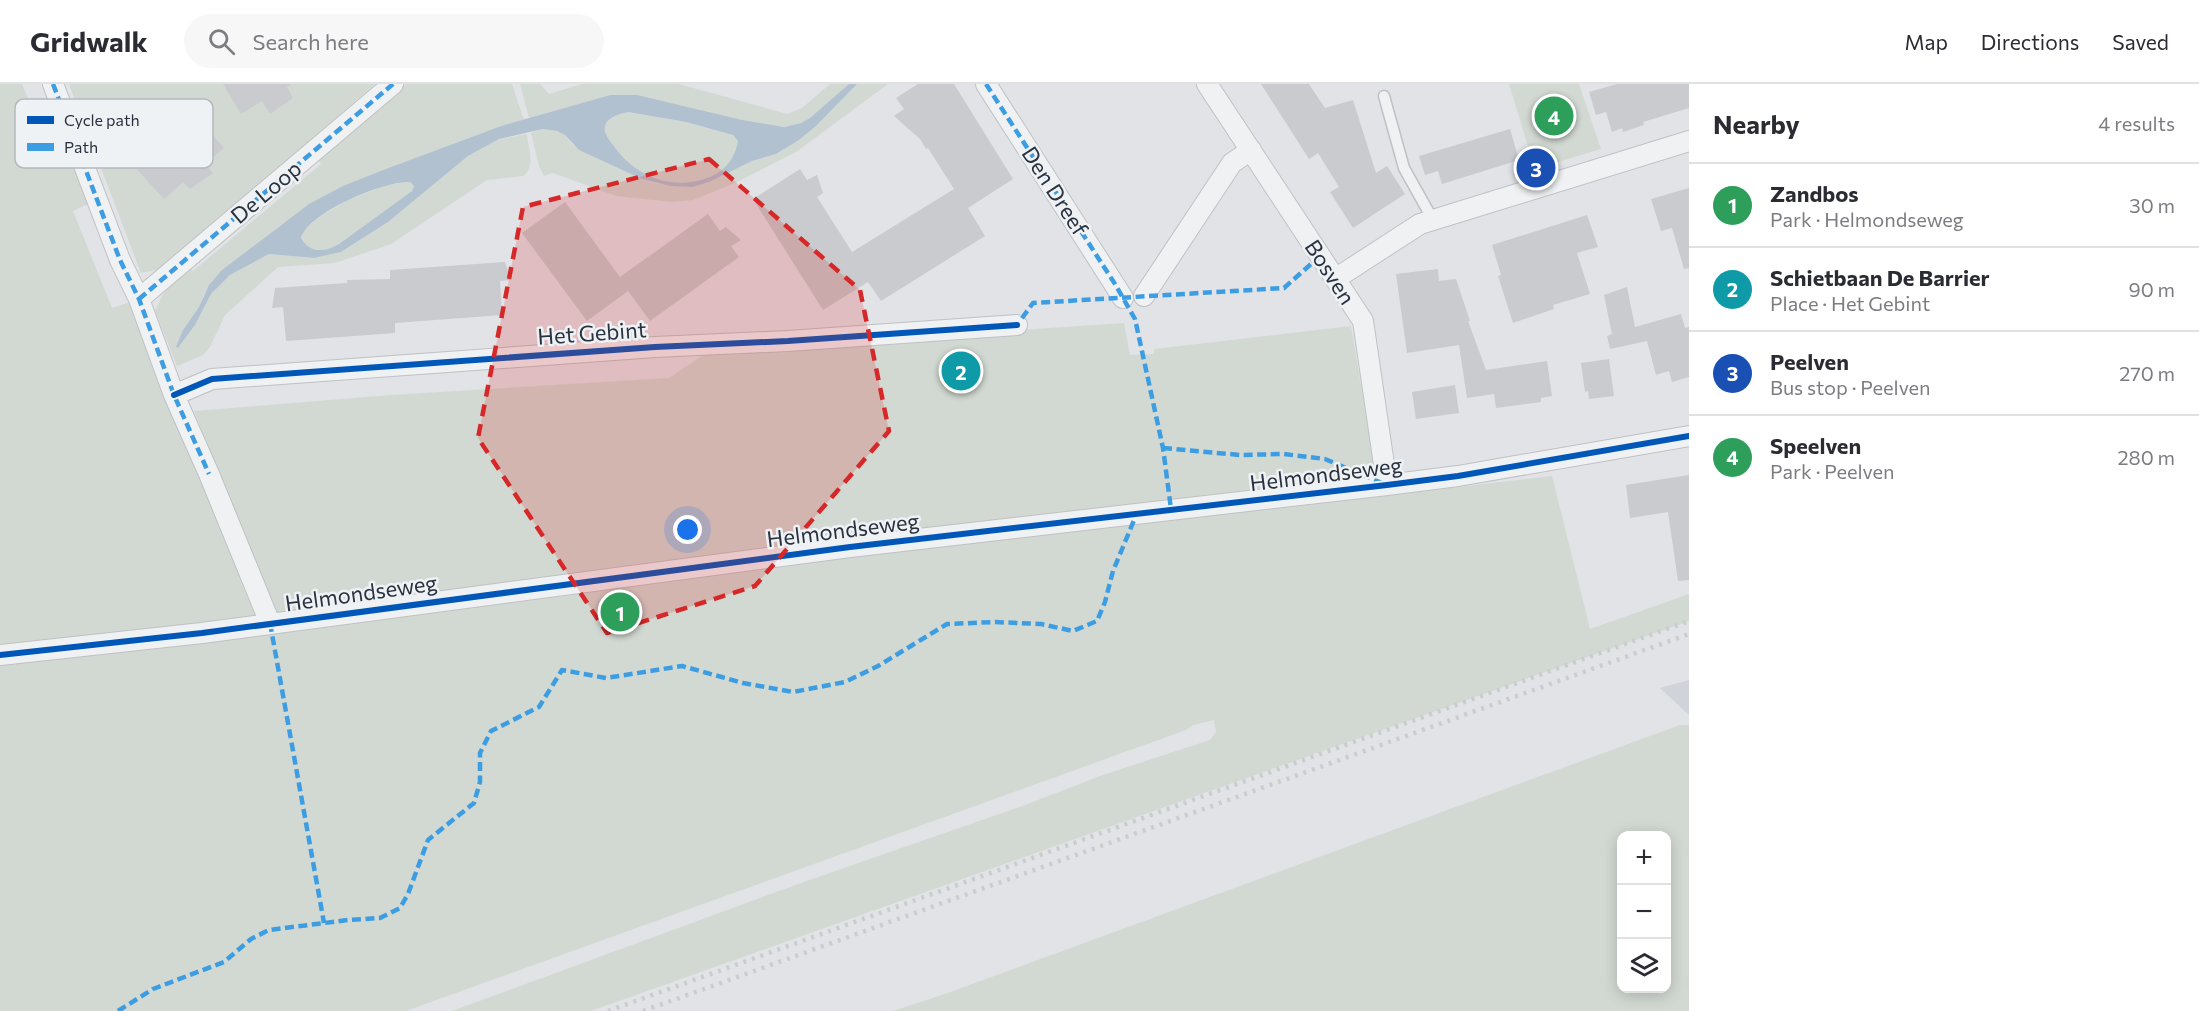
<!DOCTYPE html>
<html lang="en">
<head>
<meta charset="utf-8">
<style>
	:root { --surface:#fff; --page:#f7f7f7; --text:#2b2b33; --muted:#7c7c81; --line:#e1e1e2; --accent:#697079 }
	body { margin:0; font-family:Commissioner,sans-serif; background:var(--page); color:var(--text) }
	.controls { position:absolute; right:18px; bottom:18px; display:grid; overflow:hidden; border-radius:12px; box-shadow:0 3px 15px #0003 }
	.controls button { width:54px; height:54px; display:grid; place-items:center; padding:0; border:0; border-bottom:2px solid var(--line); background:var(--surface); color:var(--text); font:30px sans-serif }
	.you { position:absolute; left:688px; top:446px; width:21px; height:21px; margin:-15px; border:4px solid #fff; border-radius:50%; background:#1a73e8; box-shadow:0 0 0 9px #1a73e833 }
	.badge { display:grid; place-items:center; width:39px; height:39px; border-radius:50%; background:var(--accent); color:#fff; font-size:20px; font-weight:700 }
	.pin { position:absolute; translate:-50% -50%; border:3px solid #fff; box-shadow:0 2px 6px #0006 }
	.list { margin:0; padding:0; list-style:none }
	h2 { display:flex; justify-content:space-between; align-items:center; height:78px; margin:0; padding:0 24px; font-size:26px }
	h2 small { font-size:20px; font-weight:400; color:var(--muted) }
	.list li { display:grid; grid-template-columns:39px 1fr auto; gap:18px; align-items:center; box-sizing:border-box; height:84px; padding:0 24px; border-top:2px solid var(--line) }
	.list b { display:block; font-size:22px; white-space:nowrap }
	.list p { margin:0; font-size:20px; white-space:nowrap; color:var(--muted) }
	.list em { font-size:20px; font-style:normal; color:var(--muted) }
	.icon { flex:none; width:33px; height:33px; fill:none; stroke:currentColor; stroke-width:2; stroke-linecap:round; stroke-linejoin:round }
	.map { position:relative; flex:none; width:1689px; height:927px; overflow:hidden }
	header { display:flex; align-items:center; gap:36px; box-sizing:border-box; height:84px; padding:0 30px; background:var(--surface); border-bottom:2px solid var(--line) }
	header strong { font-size:28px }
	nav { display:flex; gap:33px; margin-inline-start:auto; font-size:21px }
	.search { width:420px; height:54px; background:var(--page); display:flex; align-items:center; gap:15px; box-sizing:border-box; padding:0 21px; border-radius:33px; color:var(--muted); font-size:22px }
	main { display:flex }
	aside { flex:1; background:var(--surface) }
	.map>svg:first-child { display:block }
	.built { fill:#d0d3d9 }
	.green { fill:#d2d9d2; fill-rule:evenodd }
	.water { fill:#b1c1d0; fill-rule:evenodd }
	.building { fill:#c9cbce }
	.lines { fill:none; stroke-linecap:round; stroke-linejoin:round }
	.lane-casing { stroke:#bfc1c4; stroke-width:13 }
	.street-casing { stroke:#bfc1c4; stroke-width:22 }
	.lane { stroke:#f0f1f3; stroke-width:10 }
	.street { stroke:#f0f1f3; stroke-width:20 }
	.rail { stroke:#caccce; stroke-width:4.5; stroke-dasharray:3 6; stroke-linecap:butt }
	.quiet { stroke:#3d9de3; stroke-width:4.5; stroke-dasharray:9 4.5; stroke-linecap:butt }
	.cycleway-casing { stroke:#eff2f5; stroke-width:10 }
	.cycleway { stroke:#0057b8; stroke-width:6 }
	.marked { fill:#d62828; fill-opacity:0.2; stroke:#d62828; stroke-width:4.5; stroke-dasharray:12 8; stroke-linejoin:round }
	.labels { text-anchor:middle; stroke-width:5; stroke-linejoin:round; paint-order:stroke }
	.street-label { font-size:22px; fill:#29323e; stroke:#eff2f5 }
	.key { fill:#eff2f5; stroke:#b4b8be; stroke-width:1.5 }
	.key-label { font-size:16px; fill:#29323e }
</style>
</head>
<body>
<header>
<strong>Gridwalk</strong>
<div class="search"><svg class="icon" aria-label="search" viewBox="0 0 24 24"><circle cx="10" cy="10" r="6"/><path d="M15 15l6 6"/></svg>Search here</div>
<nav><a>Map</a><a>Directions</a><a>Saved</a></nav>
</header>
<main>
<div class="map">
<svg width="1689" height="927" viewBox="0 0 1689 927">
	<rect width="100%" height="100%" fill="#e1e3e6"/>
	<!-- built -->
	<path class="built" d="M 1689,596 L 1689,631 L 1660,604 Z"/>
	<!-- green -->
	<path class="green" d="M 0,0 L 22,0 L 42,50 L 60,42 L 90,119 L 73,127 L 112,224 L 130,218 L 192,372 L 211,369 L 194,327 L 391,311 L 669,294 L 709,267 L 1124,239 L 1130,271 L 1154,270 L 1154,265 L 1351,242 L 1375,384 L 1361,386 L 1357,415 L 1552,392 L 1590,545 L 1689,510 L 1689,537 L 591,927 L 452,927 L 798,800 L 1025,721 L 1103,691 L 1210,656 L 1216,648 L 1214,636 L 1193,641 L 1186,646 L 406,927 L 0,927 Z
		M 69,0 L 375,0 L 164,184 L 141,189 Z
		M 406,0 L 512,0 L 524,36 L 501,42 L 391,83 L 282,140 L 215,194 L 205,208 L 199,223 L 183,246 L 178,264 L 195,241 L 211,210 L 230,191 L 269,170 L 314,174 L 341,168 L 388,138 L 468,72 L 499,55 L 527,50 C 528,63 536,83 523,92 L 487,96 L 391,160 L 335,179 L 278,183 L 225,231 L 210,263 L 203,271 L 177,282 L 155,227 C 165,204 170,199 188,182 L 193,187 L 321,80 L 317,74 Z
		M 520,0 L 540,0 L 549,10 L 582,0 L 679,0 L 787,30 L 802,24 L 830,0 L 849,0 C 835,12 820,30 803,38 C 760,57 664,8 610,11 L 529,34 Z
		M 857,0 L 888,0 L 796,68 L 735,99 L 693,116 L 672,118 L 616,112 L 553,89 L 544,92 L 539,82 L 531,49 L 543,45 L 557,47 L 565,51 L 573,61 L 642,95 L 655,99 L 693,103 L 709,98 L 752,77 L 776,70 L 799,56 L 816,42 Z
		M 1509,0 L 1579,0 L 1601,65 L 1535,85 Z
		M 628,28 L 686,38 L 733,51 L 738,57 C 735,73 727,85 712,92 C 676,108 636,94 614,62 C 610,57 603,49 605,42 C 607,33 620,30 628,28 Z
		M 410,98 L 414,102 L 412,107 L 339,160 C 325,168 310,170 301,154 C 309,129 385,97 410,98 Z
		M 1680,641 L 1689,641 L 1689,927 L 893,927 L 945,910 ZM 1622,752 L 1666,752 L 1666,904 L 1622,904 Z"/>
	<!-- water -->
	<path class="water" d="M 849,0 L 857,0 L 816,42 L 799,56 L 776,70 L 752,77 L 709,98 L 693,103 L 671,102 L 642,95 L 579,66 L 565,51 L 557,47 L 543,45 L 499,55 L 468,72 L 388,138 L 341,168 L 314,174 L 269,170 L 230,191 L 211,210 L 195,241 L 178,264 L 176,263 L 183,246 L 199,223 L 209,201 L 222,186 L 309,120 L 343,102 L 391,83 L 501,42 L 610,11 L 637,11 L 742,36 L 784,43 L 801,39 L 810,34 ZM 628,28 L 686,38 L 733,51 L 738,57 C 735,73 727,85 712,92 C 676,108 636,94 614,62 C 610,57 603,49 605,42 C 607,33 620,30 628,28 ZM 410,98 L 414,102 L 412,107 L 339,160 C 325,168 310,170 301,154 C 309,128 384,97 410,98 Z"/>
	<!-- building -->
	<path class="building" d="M 223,0 L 291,0 L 287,3 L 293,14 L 270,30 L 262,17 L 241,30 Z
		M 918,0 L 954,0 L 1013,95 L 968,124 L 985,152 L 881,217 L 868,198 L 823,226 L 753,115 L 800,85 L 807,96 L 817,91 L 823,109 L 817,113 L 852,168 L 954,105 L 928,64 L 926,65 L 920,55 L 894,32 L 904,25 L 896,14 Z
		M 1261,0 L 1309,0 L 1325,24 L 1353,16 L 1376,89 L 1387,82 L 1405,110 L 1353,144 L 1330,108 L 1339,103 L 1318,69 L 1309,75 Z
		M 1617,0 L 1689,0 L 1689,24 L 1643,38 L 1644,41 L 1623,48 L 1622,44 L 1612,48 L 1606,28 L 1596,31 L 1589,8 Z
		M 189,25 L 224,64 L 205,80 L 213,89 L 190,105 L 183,98 L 164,115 L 122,69 L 143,50 L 150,58 Z
		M 1510,45 L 1519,76 L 1442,100 L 1438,87 L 1425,91 L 1419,72 Z
		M 1689,104 L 1689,184 L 1684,185 L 1672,144 L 1661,147 L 1651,115 Z
		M 565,118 L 620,193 L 708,130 L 720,147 L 726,143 L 741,156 L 731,162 L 739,173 L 650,237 L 628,207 L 587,237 L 522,149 Z
		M 1587,131 L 1598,163 L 1577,169 L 1590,210 L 1553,221 L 1554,225 L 1513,239 L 1498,192 L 1501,191 L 1492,161 Z
		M 505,178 L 511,196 L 500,197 L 502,231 L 395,239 L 395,249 L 286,257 L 283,223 L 272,224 L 275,204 L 347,199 L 347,196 L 390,195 L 390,186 Z
		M 1438,185 L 1439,197 L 1456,195 L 1470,237 L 1468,237 L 1486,286 L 1547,277 L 1552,312 L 1541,314 L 1541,318 L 1496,324 L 1494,310 L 1467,314 L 1459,261 L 1407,269 L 1396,190 Z
		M 1627,203 L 1635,243 L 1681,230 L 1685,244 L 1689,243 L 1689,293 L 1672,298 L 1669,287 L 1656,291 L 1647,257 L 1610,265 L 1607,252 L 1612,250 L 1604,211 Z
		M 1609,275 L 1614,312 L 1589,315 L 1588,307 L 1585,308 L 1581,279 Z
		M 1455,301 L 1459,329 L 1416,335 L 1412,308 Z
		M 1689,391 L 1689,496 L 1678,497 L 1668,428 L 1630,434 L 1626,401 Z"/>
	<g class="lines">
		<!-- lane casing -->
		<g class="lane-casing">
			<path id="lane" d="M 1384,12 L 1404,84 L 1433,136"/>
		</g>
		<!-- street casing -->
		<g class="street-casing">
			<path id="street" d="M 53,0 L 120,176 L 139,215 L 174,311 L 209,390 L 270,539
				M 986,0 L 1123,214
				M 1207,0 L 1363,237 L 1387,401
				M 1335,195 L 1420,140 L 1689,57
				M 1144,212 L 1232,79 L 1251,66
				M 139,215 L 393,0
				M 174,311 L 212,295 L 655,263 L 788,257 L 1017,241
				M 0,571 L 202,549 L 850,463 L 1387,401 L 1458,392 L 1689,352"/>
		</g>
		<!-- lane -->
		<use href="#lane" class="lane"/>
		<!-- street -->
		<use href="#street" class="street"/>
		<!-- rail -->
		<path class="rail" d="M 608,927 L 1689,537
			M 643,927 L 1689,550"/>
		<!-- quiet -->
		<path class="quiet" d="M 53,0 L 120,176 L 139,215 L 174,311 L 209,390
			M 986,0 L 1115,200 L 1135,235 L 1163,364 L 1171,425
			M 139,215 L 393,0
			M 1012,242 L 1017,241 L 1033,219 L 1284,204 L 1320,172
			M 1163,364 L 1240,371 L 1284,370 L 1325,375 L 1382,399
			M 270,539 L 324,839
			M 118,927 L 153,905 L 224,878 L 251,855 L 269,846 L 348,836 L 380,834 L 400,824 L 408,810 L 428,756 L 474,719 L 480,698 L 480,669 L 491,647 L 539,623 L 562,586 L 606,594 L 682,582 L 743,599 L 793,608 L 845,598 L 878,582 L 947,540 L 995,538 L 1041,540 L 1073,547 L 1097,537 L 1105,518 L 1113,487 L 1137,429"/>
		<!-- cycleway casing -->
		<g class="cycleway-casing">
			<path id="cycleway" d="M 174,311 L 212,295 L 655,263 L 788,257 L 1017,241
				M 0,571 L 202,549 L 850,463 L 1387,401 L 1458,392 L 1689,352"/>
		</g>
		<!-- cycleway -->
		<use href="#cycleway" class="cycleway"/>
	</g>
	<!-- marked area -->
	<path class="marked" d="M 709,75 L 860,206 L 889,347 L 755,502 L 607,549 L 478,354 L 523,123 Z"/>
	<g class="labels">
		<!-- street labels -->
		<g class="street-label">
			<text transform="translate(1055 107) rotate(57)" y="8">Den Dreef</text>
			<text transform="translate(266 108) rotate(-40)" y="8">De Loop</text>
			<text transform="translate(1330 188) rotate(57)" y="8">Bosven</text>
			<text transform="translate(592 249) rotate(-4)" y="8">Het Gebint</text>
			<text transform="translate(1326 390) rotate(-7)" y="8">Helmondseweg</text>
			<text transform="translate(843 446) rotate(-7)" y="8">Helmondseweg</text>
			<text transform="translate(361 509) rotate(-8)" y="8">Helmondseweg</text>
		</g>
	</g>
	<!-- legend -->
	<rect x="15" y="15" width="198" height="69" rx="9" class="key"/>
	<rect x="27" y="32" width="27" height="8" fill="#0057b8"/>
	<rect x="27" y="59" width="27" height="8" fill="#3d9de3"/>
	<g class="key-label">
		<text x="64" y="42">Cycle path</text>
		<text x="64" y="69">Path</text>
	</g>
</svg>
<div class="controls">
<button>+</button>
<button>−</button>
<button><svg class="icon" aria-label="layers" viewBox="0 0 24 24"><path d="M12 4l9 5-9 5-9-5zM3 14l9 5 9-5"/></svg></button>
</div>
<div class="you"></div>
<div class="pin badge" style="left:620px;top:528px;background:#2e9e5b">1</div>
<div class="pin badge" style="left:961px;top:287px;background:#0f9aa8">2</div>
<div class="pin badge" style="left:1536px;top:84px;background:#1a4fb4">3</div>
<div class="pin badge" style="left:1554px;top:32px;background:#2e9e5b">4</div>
</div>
<aside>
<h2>Nearby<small>4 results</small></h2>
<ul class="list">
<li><span class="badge" style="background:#2e9e5b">1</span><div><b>Zandbos</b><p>Park · Helmondseweg</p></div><em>30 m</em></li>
<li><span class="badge" style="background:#0f9aa8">2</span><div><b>Schietbaan De Barrier</b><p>Place · Het Gebint</p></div><em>90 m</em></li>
<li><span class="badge" style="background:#1a4fb4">3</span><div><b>Peelven</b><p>Bus stop · Peelven</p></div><em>270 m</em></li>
<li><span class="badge" style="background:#2e9e5b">4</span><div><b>Speelven</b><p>Park · Peelven</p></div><em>280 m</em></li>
</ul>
</aside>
</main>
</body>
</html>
